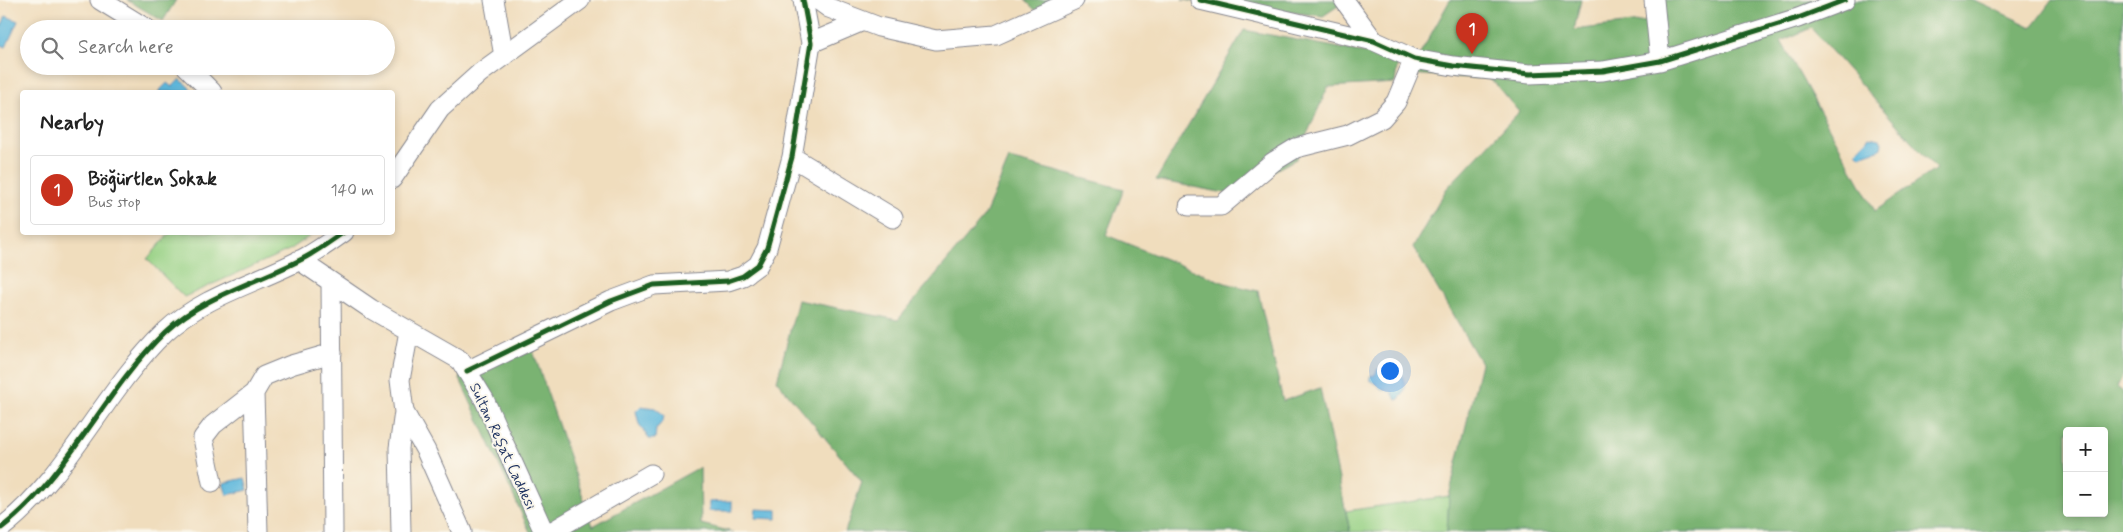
<!DOCTYPE html>
<html lang="en">
<head>
<meta charset="utf-8">
<style>
	:root { --surface:#fff; --page:#f6f6f6; --text:#222; --muted:#767676; --line:#e0e0e0; --accent:#c8321e }
	body { margin:0; font-family:Mynerve,sans-serif; background:var(--page); color:var(--text) }
	.controls { position:absolute; right:15px; bottom:15px; display:grid; overflow:hidden; border-radius:5px; box-shadow:0 2px 8px #0003 }
	.controls button { width:45px; height:45px; display:grid; place-items:center; padding:0; border:0; border-bottom:1px solid var(--line); background:var(--surface); color:var(--text); font:25px sans-serif }
	.you { position:absolute; left:1389px; top:370px; width:18px; height:18px; margin:-12px; border:4px solid #fff; border-radius:50%; background:#1a73e8; box-shadow:0 0 0 8px #1a73e833 }
	.badge { display:grid; place-items:center; width:32px; height:32px; border-radius:50%; background:var(--accent); color:#fff; font-size:16px; font-weight:700 }
	.pin { position:absolute; translate:-50% -41px; filter:drop-shadow(0 1px 2px #0008) }
	.pin::after { content:''; position:absolute; top:26px; width:18px; height:15px; background:inherit; clip-path:polygon(0 0,100% 0,50% 100%) }
	.list { margin:0; padding:0; list-style:none }
	h2 { display:flex; justify-content:space-between; align-items:center; height:65px; margin:0; padding:0 20px; font-size:21px }
	h2 small { font-size:16px; font-weight:400; color:var(--muted) }
	.list li { display:grid; grid-template-columns:32px 1fr auto; gap:15px; align-items:center; box-sizing:border-box; height:70px; margin:0 10px 10px; padding:0 10px; border:1px solid var(--line); border-radius:5px }
	.list b { display:block; font-size:19px; white-space:nowrap }
	.list p { margin:0; font-size:16px; white-space:nowrap; color:var(--muted) }
	.list em { font-size:16px; font-style:normal; color:var(--muted) }
	.icon { flex:none; width:28px; height:28px; fill:none; stroke:currentColor; stroke-width:2; stroke-linecap:round; stroke-linejoin:round }
	.map { position:relative; flex:none; width:2123px; height:532px; overflow:hidden }
	.search { position:absolute; background:var(--surface); box-shadow:0 2px 8px #0003; left:20px; top:20px; width:375px; height:55px; display:flex; align-items:center; gap:12px; box-sizing:border-box; padding:0 18px; border-radius:28px; color:var(--muted); font-size:19px }
	.panel { position:absolute; background:var(--surface); box-shadow:0 2px 8px #0003; left:20px; top:90px; width:375px; height:145px; border-radius:5px }
	.map>svg:first-child { display:block }
	.green { fill:#98d185; stroke:#5a8072 }
	.forest { fill:#7ab372; stroke:#4a7168; fill-rule:evenodd }
	.water { fill:#5fb8dc; stroke:#3d749d }
	.lines { fill:none; stroke-linecap:round; stroke-linejoin:round }
	.minor-casing { stroke:#86868e; stroke-width:21 }
	.minor { stroke:#fff; stroke-width:19 }
	.cycleway-casing { stroke:#fbf7ec; stroke-width:8 }
	.cycleway { stroke:#1b5e20; stroke-width:5 }
	.labels { text-anchor:middle; stroke-width:4; stroke-linejoin:round; paint-order:stroke }
	.street-label { font-size:15px; fill:#1b2f5e; stroke:#fbf7ec }
</style>
</head>
<body>
<div class="map">
<svg width="2123" height="532" viewBox="0 0 2123 532">
	<rect width="100%" height="100%" fill="#fbf7ec"/>
	<filter id="ink" filterUnits="userSpaceOnUse"><feTurbulence type="fractalNoise" baseFrequency=".02" numOctaves="2"/><feDisplacementMap in="SourceGraphic" scale="10" xChannelSelector="R" yChannelSelector="G"/><feConvolveMatrix kernelMatrix="1 2 1 2 8 2 1 2 1" color-interpolation-filters="sRGB"/></filter>
	<filter id="wash" filterUnits="userSpaceOnUse"><feTurbulence type="fractalNoise" baseFrequency=".0096" numOctaves="4" result="noise"/><feDisplacementMap in="SourceGraphic" scale="20" xChannelSelector="R" yChannelSelector="G"/><feGaussianBlur stdDeviation="1.12" result="paint"/><feColorMatrix in="noise" values="0 0 0 0 0 0 0 0 0 0 0 0 0 0 0 0 0 1.4 0 .05"/><feComposite in="paint" operator="in"/></filter>
	<g filter="url(#wash)">
		<rect width="100%" height="100%" fill="#f0ddbd"/>
		<!-- green -->
		<path class="green" d="M 170,233 L 170,232 L 314,233 L 291,249 L 184,297 L 147,259 Z
			M 1449,496 L 1447,532 L 1350,532 L 1346,511 Z"/>
		<!-- forest -->
		<path class="forest" d="M 127,0 L 176,0 L 163,21 Z
			M 1025,0 L 1066,0 L 1035,10 Z
			M 1182,0 L 1347,0 L 1323,16 Z
			M 1450,0 L 1581,0 L 1574,30 L 1664,19 L 1664,0 L 1974,0 L 2032,27 L 2052,0 L 2123,0 L 2123,375 L 2117,387 L 2123,392 L 2123,532 L 1447,532 L 1449,496 L 1481,363 L 1413,247 L 1447,188 L 1519,112 L 1491,79 L 1409,74 ZM 1811,28 L 1936,169 L 1875,211 L 1781,41 ZM 2067,431 L 2104,431 L 2104,513 L 2067,513 Z
			M 1244,30 L 1398,59 L 1395,83 L 1328,87 L 1296,159 L 1230,194 L 1156,180 Z
			M 1009,159 L 1124,189 L 1106,235 L 1225,283 L 1258,291 L 1283,401 L 1320,388 L 1350,532 L 845,532 L 862,482 L 777,381 L 798,300 L 898,320 L 985,215 Z
			M 533,351 L 593,526 L 700,467 L 701,524 L 733,532 L 530,532 L 459,377 Z"/>
		<!-- water -->
		<path class="water" d="M 6,16 L 18,21 L 6,47 L 0,45 L 0,29 Z
			M 180,79 L 191,89 L 189,92 L 158,92 L 167,83 L 172,87 Z
			M 1870,137 L 1880,139 L 1882,143 L 1881,149 L 1860,156 L 1856,152 Z
			M 1388,367 C 1402,371 1412,388 1399,399 L 1396,400 L 1392,392 L 1381,389 L 1375,383 L 1370,380 L 1370,376 L 1375,375 L 1378,369 Z
			M 641,406 L 655,408 L 664,415 L 663,421 L 656,429 L 655,439 L 649,439 L 639,424 L 636,411 Z
			M 245,478 L 248,490 L 227,495 L 223,483 Z
			M 732,501 L 732,511 L 709,511 L 709,502 Z
			M 756,509 L 777,510 L 777,519 L 755,518 Z"/>
	</g>
	<g filter="url(#ink)">
		<g class="lines">
			<!-- minor casing -->
			<g class="minor-casing">
				<path id="minor" d="M 100,0 L 147,29
					M 494,0 L 504,56
					M 818,0 L 829,8 L 879,27 L 936,40 L 996,35 L 1074,0
					M 1200,0 L 1374,41 L 1414,59 L 1453,66 L 1530,74 L 1603,71 L 1660,61 L 1798,18 L 1845,0
					M 1344,0 L 1374,41
					M 1654,0 L 1660,61
					M 811,43 L 863,21
					M 186,66 L 212,92
					M 792,157 L 893,218
					M 392,179 L 440,109 L 480,73 L 580,0
					M 1189,206 L 1221,206 L 1273,162 L 1296,148 L 1348,135 L 1382,118 L 1396,102 L 1414,59
					M 299,260 L 371,309 L 460,360 L 484,399 L 544,532
					M 331,282 L 333,532
					M 467,371 L 611,301 L 654,285 L 728,281 L 743,276 L 758,265 L 767,248 L 792,157 L 811,43 L 803,0
					M 254,393 L 258,532
					M 404,412 L 426,451 L 462,532
					M 212,482 L 203,438 L 213,425 L 254,393 L 264,376 L 291,365 L 332,353
					M 0,529 C 69,476 103,392 165,332 C 204,295 260,282 306,257 C 319,250 331,241 344,232
					M 401,532 L 399,448 L 404,412 L 400,380 L 409,331
					M 551,532 L 651,474"/>
			</g>
			<!-- minor -->
			<use href="#minor" class="minor"/>
			<!-- cycleway casing -->
			<g class="cycleway-casing">
				<path id="cycleway" d="M 1200,0 L 1374,41 L 1414,59 L 1453,66 L 1530,74 L 1603,71 L 1660,61 L 1798,18 L 1845,0
					M 467,371 L 611,301 L 654,285 L 728,281 L 743,276 L 758,265 L 767,248 L 792,157 L 811,43 L 803,0
					M 0,529 C 69,476 103,392 165,332 C 204,295 260,282 306,257 C 319,250 331,241 344,232"/>
			</g>
			<!-- cycleway -->
			<use href="#cycleway" class="cycleway"/>
		</g>
	</g>
	<g class="labels">
		<!-- street labels -->
		<g class="street-label">
			<text transform="translate(503 446) rotate(65)" y="5">Sultan Reşat Caddesi</text>
		</g>
	</g>
</svg>
<div class="controls">
<button>+</button>
<button>−</button>
</div>
<div class="you"></div>
<div class="pin badge" style="left:1472px;top:54px">1</div>
<div class="search"><svg class="icon" aria-label="search" viewBox="0 0 24 24"><circle cx="10" cy="10" r="6"/><path d="M15 15l6 6"/></svg>Search here</div>
<section class="panel">
<h2>Nearby<small></small></h2>
<ul class="list">
<li><span class="badge">1</span><div><b>Böğürtlen Sokak</b><p>Bus stop</p></div><em>140 m</em></li>
</ul>
</section>
</div>
</body>
</html>
